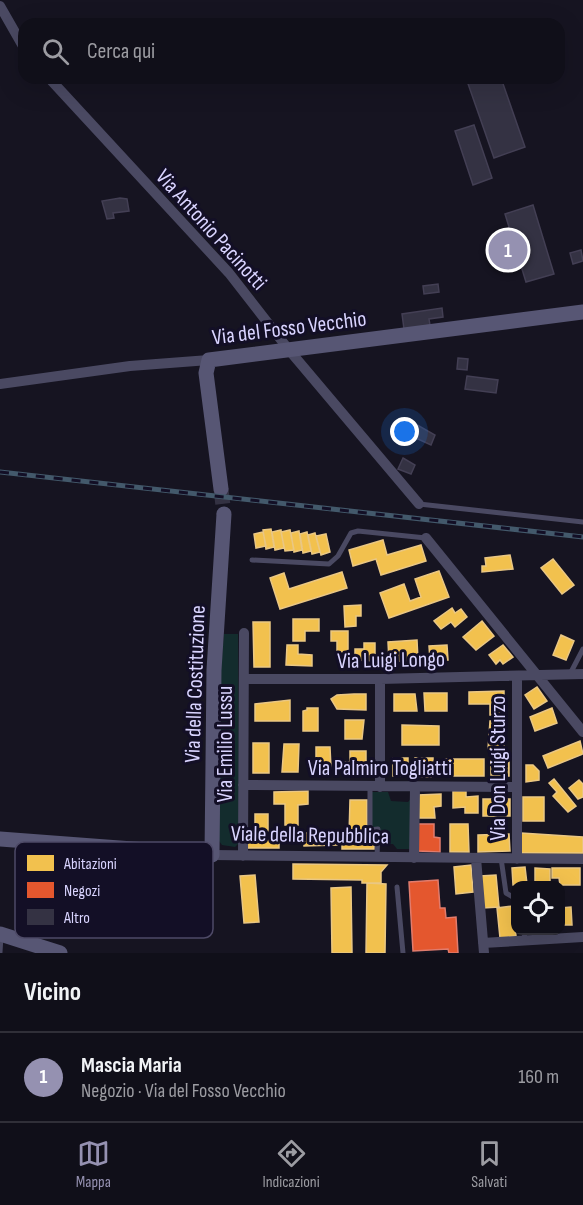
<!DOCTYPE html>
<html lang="it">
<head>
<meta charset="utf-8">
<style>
	:root { --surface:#100f19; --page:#1e1d26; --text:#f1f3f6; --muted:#9c9ca2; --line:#302f38; --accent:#9591b1 }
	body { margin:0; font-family:"Sofia Sans Condensed",sans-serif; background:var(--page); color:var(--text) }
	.controls { position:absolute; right:18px; bottom:18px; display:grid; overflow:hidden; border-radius:12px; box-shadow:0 6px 24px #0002 }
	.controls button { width:54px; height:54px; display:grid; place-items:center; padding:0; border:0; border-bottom:2px solid var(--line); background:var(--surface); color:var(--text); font:30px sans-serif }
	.you { position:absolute; left:405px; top:432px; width:21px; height:21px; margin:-15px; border:4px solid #fff; border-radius:50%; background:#1a73e8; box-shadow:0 0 0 9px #1a73e833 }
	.badge { display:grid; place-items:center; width:39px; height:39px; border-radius:50%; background:var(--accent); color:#fff; font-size:20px; font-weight:700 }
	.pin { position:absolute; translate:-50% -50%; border:3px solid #fff; box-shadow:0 2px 6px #0006 }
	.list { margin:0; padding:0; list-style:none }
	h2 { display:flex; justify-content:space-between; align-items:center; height:78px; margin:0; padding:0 24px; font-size:26px }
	h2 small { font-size:20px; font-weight:400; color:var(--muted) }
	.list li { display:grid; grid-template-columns:39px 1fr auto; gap:18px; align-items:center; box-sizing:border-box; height:90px; padding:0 24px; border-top:2px solid var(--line) }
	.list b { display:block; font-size:22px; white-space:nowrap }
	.list p { margin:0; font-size:20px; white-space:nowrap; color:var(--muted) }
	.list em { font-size:20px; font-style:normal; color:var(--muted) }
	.icon { flex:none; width:33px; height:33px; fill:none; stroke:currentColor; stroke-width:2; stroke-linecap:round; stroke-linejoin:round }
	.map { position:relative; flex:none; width:583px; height:953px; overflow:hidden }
	.search { position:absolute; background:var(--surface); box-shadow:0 6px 24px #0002; left:18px; right:18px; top:18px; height:66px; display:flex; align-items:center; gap:15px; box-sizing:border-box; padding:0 21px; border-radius:18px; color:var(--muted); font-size:22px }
	.sheet { height:168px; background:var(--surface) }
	nav { display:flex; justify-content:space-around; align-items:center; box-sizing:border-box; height:84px; border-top:2px solid var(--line); background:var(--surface); font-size:16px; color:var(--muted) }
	nav a { display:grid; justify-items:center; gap:3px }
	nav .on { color:var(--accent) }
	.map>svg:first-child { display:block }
	.green { fill:#132c2d }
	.homes { fill:#f2c14e; stroke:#eac783; stroke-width:1.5 }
	.shops { fill:#e4572e; stroke:#e17c6d; stroke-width:1.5 }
	.building { fill:#343243; stroke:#433f54; stroke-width:1.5 }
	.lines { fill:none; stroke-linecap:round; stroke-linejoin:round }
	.secondary-tunnel { stroke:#333142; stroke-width:15; stroke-dasharray:15 8; stroke-linecap:butt }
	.lane { stroke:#4a4962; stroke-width:5 }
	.street { stroke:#4a4962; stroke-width:10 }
	.secondary { stroke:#575674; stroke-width:15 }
	.rail-casing { stroke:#43596b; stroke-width:5 }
	.rail { stroke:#130f26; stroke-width:3; stroke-dasharray:9; stroke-linecap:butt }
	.labels { text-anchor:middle; stroke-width:6; stroke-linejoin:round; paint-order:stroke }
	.street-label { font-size:22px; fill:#d9d4ff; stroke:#130f26 }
	.key { fill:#130f26; stroke:#4e4a67; stroke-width:1.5 }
	.key-label { font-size:16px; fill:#d9d4ff }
</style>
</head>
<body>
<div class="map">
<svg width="583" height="953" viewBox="0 0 583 953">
	<rect width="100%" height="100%" fill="#161421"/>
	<!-- green -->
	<path class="green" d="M 224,634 L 238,634 L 239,843 L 235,847 L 222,845 L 219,841 L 221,668 Z
		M 372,792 L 388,792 L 391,801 L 408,802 L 413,796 L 412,849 L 397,849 L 393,844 L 380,844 L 380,828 L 372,827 Z"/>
	<!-- homes -->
	<path class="homes" d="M 271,529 L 274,547 L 266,549 L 263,530 Z
		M 281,530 L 284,548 L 275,550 L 272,532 Z
		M 290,530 L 294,550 L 285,551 L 281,532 Z
		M 299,531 L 302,550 L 294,552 L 291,533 Z
		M 263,532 L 266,546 L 256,548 L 254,534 Z
		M 307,532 L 311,551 L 303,553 L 300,534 Z
		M 315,533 L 320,552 L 312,554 L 308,535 Z
		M 326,534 L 330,552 L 321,555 L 316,536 Z
		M 383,540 L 387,555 L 421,545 L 426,561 L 381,575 L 376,559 L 353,566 L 349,550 Z
		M 510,555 L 513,569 L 482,572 L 482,566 L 486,566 L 485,558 Z
		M 553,559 L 574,585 L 562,594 L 541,568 Z
		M 439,571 L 449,597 L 389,618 L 380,593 L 404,584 L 410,601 L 421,597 L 415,579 Z
		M 342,572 L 347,588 L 280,609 L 270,578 L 284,573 L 289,589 Z
		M 361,605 L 361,616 L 356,616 L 356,626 L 345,627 L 344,606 Z
		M 452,608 L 455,613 L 461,609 L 467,617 L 455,627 L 451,622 L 441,629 L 434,621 Z
		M 293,619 L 319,619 L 319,631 L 305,631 L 305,641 L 293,641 Z
		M 482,621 L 494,636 L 476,650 L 463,637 Z
		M 253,622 L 270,622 L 270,667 L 254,667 Z
		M 331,631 L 348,631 L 348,652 L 337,652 L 337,641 L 331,641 Z
		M 561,635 L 574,641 L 566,660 L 553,655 Z
		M 417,640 L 418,660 L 389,662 L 388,642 Z
		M 364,643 L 375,643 L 375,661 L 355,660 L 355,649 L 364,649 Z
		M 287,645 L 298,645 L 298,654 L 312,655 L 312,666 L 286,665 Z
		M 447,645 L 448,660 L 430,660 L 429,646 Z
		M 503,645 L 513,657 L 503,664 L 500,660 L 496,664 L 489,655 Z
		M 537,687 L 547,701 L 534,709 L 525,695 Z
		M 504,691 L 504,715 L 490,715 L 490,704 L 469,704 L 469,692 Z
		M 424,693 L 447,693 L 447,711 L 425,711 Z
		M 354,694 L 366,694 L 366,710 L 337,709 L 331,699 L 337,695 Z
		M 394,694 L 415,694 L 417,711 L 394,711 Z
		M 290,700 L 290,721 L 255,721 L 255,704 Z
		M 307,708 L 318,708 L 318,731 L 303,731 L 303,711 L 307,710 Z
		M 552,708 L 557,723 L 535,731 L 530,717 Z
		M 345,720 L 364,720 L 362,739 L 345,739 Z
		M 490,721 L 504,721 L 504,749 L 488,749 Z
		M 402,725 L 439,726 L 439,745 L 402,745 Z
		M 580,741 L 583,754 L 548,768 L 543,756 Z
		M 253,743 L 269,743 L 269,773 L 253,773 Z
		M 284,744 L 299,744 L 298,772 L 282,772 Z
		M 316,747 L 330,747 L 331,768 L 316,771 Z
		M 350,751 L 366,751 L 366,773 L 345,773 L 345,762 L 350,762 Z
		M 393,758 L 408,758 L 408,776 L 393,776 Z
		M 415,758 L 433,758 L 433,777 L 415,777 Z
		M 445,759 L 484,759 L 484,776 L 445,776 Z
		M 509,759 L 509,776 L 491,776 L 491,760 Z
		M 526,765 L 533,765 L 539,771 L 539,780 L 526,782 Z
		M 554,779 L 576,806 L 568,812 L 553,796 L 557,792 L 549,783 Z
		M 579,780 L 583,784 L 583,797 L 578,799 L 569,788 Z
		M 308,791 L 308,804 L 298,805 L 298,825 L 285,825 L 285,804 L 274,804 L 274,792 Z
		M 453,791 L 466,791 L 466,797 L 478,796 L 478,813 L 465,813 L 465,807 L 453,808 Z
		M 441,794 L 441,806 L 434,807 L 435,818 L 419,818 L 418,795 Z
		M 523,797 L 544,797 L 544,821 L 523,821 Z
		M 483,799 L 510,799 L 510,816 L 483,816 Z
		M 350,800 L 367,800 L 367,835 L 374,834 L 374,849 L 342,849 L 342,835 L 349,835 Z
		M 255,814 L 268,814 L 268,831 L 265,831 L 265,835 L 279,835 L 279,848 L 246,848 L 246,835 L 258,835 L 255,832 Z
		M 450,824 L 468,824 L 469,852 L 450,852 Z
		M 304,833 L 337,833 L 337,845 L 304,846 Z
		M 521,833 L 583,837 L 583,853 L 521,853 Z
		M 509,834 L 510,851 L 478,852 L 478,835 Z
		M 293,864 L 387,865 L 381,872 L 381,883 L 362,883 L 362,880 L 293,879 Z
		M 471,865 L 473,892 L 456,894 L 454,867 Z
		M 525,867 L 527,884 L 513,885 L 512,868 Z
		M 535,868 L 550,869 L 550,886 L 535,886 Z
		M 552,868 L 580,868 L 580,885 L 560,885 L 559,878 L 552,878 Z
		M 255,875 L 259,922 L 244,923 L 240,876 Z
		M 496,875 L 499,907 L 483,908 L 480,876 Z
		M 367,883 L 386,884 L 385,953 L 366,953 Z
		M 351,887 L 352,953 L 332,953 L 331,888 Z
		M 513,906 L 516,936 L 500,938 L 497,908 Z
		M 571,907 L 572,925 L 560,925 L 560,908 Z"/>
	<!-- shops -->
	<path class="shops" d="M 511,233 L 520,263 L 506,267 L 497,237 Z
		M 418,824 L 434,824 L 434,837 L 440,838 L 440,852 L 418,851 Z
		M 438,880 L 440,908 L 445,908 L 446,918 L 456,917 L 458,953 L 449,953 L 448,949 L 413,951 L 409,882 Z"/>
	<!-- building -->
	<path class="building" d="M 466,78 L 501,78 L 525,147 L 494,158 Z
		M 474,125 L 492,178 L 473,185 L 455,131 Z
		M 120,198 L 127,199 L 129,211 L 113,213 L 114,218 L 107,219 L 102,201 Z
		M 533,205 L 554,274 L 526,282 L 505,214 Z
		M 581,250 L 583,261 L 573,264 L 570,253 Z
		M 438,284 L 439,292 L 424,294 L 423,286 Z
		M 442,308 L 443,317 L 429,319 L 430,325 L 404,329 L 402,314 Z
		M 458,358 L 468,359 L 467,370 L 457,369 Z
		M 467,376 L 498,380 L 496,393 L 465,389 Z
		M 412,422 L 435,435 L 431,445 L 407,434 Z
		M 403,458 L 415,465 L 411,474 L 398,469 Z"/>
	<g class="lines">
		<!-- secondary-tunnel -->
		<path class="secondary-tunnel" d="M 221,489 L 224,514"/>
		<!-- lane -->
		<path class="lane" d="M 419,504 L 583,522
			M 252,560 L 329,564 L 338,556 L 351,533 L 358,531 L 426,538
			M 570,674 L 583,649
			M 370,787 L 370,830 L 378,829 L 377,858
			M 501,858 L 506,893 L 516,899
			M 397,887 L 403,953
			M 524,930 L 525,940
			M 0,952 L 1,936"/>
		<!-- street -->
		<path class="street" d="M 0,6 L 24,48
			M 49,78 L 229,273 L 289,350 L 419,504
			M 0,384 L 130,366 L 209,360
			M 426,538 L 583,732
			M 517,677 L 517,859
			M 244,679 L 380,679 L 583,674
			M 243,785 L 516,787
			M 380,787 L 380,679
			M 212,855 L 583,859
			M 243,856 L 244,633
			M 414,858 L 415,787
			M 476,858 L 484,953
			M 483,943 L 583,937"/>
		<!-- secondary -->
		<path class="secondary" d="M 221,489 L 206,373 L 209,360 L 583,312
			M 0,839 L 212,855 L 214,670 L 224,514
			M 0,934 L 60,953"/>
		<!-- rail casing -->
		<g class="rail-casing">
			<path id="rail" d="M 0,472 L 583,537"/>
		</g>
		<!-- rail -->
		<use href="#rail" class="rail"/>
	</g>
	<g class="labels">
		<!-- street labels -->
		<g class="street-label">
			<text transform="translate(212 229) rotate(48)" y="8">Via Antonio Pacinotti</text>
			<text transform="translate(289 327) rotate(-7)" y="8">Via del Fosso Vecchio</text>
			<text transform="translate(391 659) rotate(-1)" y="8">Via Luigi Longo</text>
			<text transform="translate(194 684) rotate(-88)" y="8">Via della Costituzione</text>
			<text transform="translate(224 744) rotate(-90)" y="8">Via Emilio Lussu</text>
			<text x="380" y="775">Via Palmiro Togliatti</text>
			<text transform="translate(497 768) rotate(-90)" y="8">Via Don Luigi Sturzo</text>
			<text transform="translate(310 834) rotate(1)" y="8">Viale della Repubblica</text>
		</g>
	</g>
	<!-- legend -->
	<rect x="15" y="842" width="198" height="96" rx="9" class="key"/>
	<rect x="27" y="855" width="27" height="16" fill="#f2c14e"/>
	<rect x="27" y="882" width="27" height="16" fill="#e4572e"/>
	<rect x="27" y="909" width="27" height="16" fill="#343243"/>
	<g class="key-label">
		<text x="64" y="869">Abitazioni</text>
		<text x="64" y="896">Negozi</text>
		<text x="64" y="923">Altro</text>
	</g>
</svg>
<div class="controls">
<button><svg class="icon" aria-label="locate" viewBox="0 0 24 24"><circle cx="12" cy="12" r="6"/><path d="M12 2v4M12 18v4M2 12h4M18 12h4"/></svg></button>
</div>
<div class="you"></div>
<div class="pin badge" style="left:508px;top:250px">1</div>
<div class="search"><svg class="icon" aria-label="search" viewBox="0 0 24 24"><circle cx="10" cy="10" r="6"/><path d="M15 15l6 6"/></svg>Cerca qui</div>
</div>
<section class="sheet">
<h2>Vicino<small></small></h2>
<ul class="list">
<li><span class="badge">1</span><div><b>Mascia Maria</b><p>Negozio · Via del Fosso Vecchio</p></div><em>160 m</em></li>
</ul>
</section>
<nav>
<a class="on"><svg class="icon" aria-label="map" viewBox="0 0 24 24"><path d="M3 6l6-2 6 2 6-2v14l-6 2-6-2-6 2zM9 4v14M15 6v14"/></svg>Mappa</a>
<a><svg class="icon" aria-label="directions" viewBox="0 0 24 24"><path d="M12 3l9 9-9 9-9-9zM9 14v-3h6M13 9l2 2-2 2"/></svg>Indicazioni</a>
<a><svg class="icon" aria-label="saved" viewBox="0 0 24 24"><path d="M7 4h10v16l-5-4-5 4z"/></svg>Salvati</a>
</nav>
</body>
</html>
